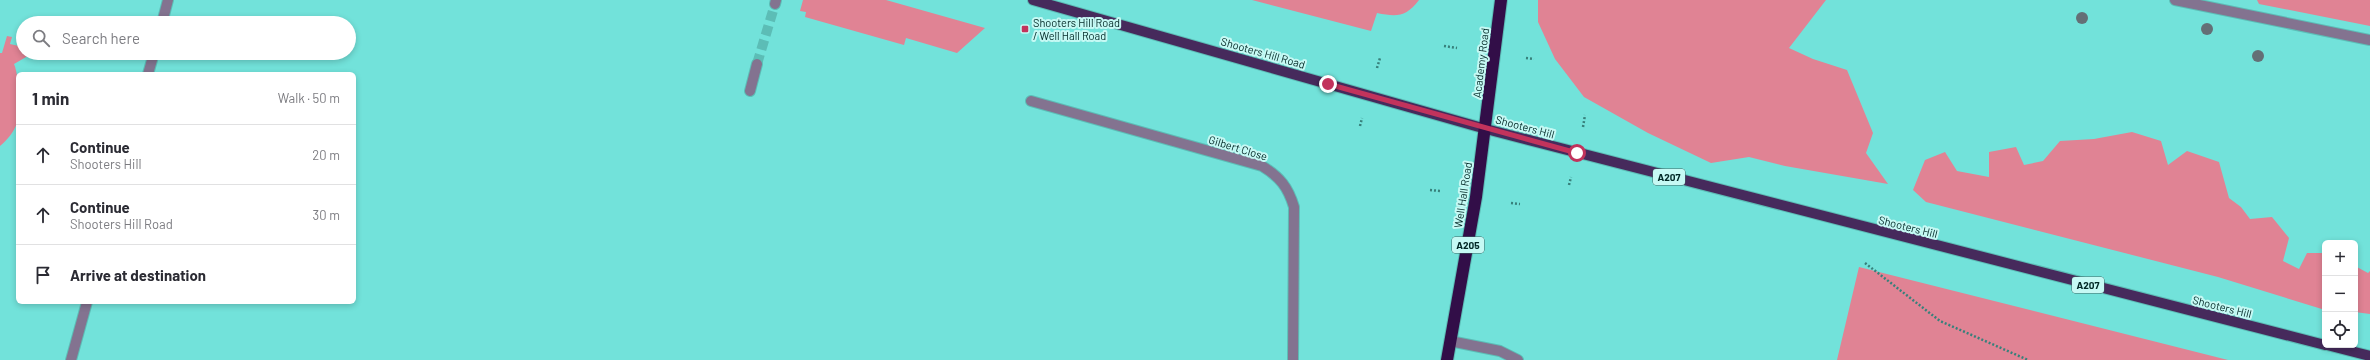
<!DOCTYPE html>
<html lang="en">
<head>
<meta charset="utf-8">
<style>
	:root { --surface:#fff; --page:#f7f7f7; --text:#2b2b33; --muted:#7c7c81; --line:#e1e1e2 }
	body { margin:0; font-family:Barlow,sans-serif; background:var(--page); color:var(--text) }
	.controls { position:absolute; right:12px; bottom:12px; display:grid; overflow:hidden; border-radius:6px; box-shadow:0 2px 6px #0003 }
	.controls button { width:36px; height:36px; display:grid; place-items:center; padding:0; border:0; border-bottom:1px solid var(--line); background:var(--surface); color:var(--text); font:20px sans-serif }
	.stop { position:absolute; width:12px; height:12px; margin:-9px; border:3px solid #c2335c; border-radius:50%; background:#fff }
	.stop.end { background:#c2335c; border-color:#fff; box-shadow:0 1px 4px #0008 }
	.list { margin:0; padding:0; list-style:none }
	h2 { display:flex; justify-content:space-between; align-items:center; height:52px; margin:0; padding:0 16px; font-size:17px }
	h2 small { font-size:13px; font-weight:400; color:var(--muted) }
	.list li { display:grid; grid-template-columns:26px 1fr auto; gap:12px; align-items:center; box-sizing:border-box; height:60px; padding:0 16px; border-top:1px solid var(--line) }
	.list b { display:block; font-size:15px; white-space:nowrap }
	.list p { margin:0; font-size:13px; white-space:nowrap; color:var(--muted) }
	.list em { font-size:13px; font-style:normal; color:var(--muted) }
	.icon { flex:none; width:22px; height:22px; fill:none; stroke:currentColor; stroke-width:2; stroke-linecap:round; stroke-linejoin:round }
	.map { position:relative; flex:none; width:2370px; height:360px; overflow:hidden }
	.search { position:absolute; background:var(--surface); box-shadow:0 2px 6px #0003; left:16px; top:16px; width:340px; height:44px; display:flex; align-items:center; gap:10px; box-sizing:border-box; padding:0 14px; border-radius:22px; color:var(--muted); font-size:15px }
	.panel { position:absolute; background:var(--surface); box-shadow:0 2px 6px #0003; left:16px; top:72px; width:340px; height:232px; border-radius:6px }
	.map>svg:first-child { display:block }
	.green { fill:#e08394 }
	.lines { fill:none; stroke-linecap:round; stroke-linejoin:round }
	.minor-tunnel { stroke:#5cbdb6; stroke-width:10; stroke-dasharray:10 5; stroke-linecap:butt }
	.minor-casing { stroke:#5cbdb6; stroke-width:12 }
	.major-casing { stroke:#5cbdb6; stroke-width:12 }
	.highway-casing { stroke:#5cbdb6; stroke-width:14 }
	.path { stroke:#37807b; stroke-width:2.5; stroke-dasharray:2 2; stroke-linecap:butt }
	.minor { stroke:#837390; stroke-width:10 }
	.major { stroke:#462a5c; stroke-width:10 }
	.highway { stroke:#320e48; stroke-width:12 }
	.tree { fill:#646f76 }
	.route { stroke:#c2335c; stroke-width:5 }
	.poi-dot { fill:#c2335c; stroke:#c6f9f4; stroke-width:1.5 }
	.labels { text-anchor:middle; stroke-width:4; stroke-linejoin:round; paint-order:stroke }
	.shield { fill:#c6f9f4; stroke:#3d6764; stroke-width:1 }
	.shield-label { font-size:10px; font-weight:bold; fill:#022826 }
	.poi-label { font-size:11px; fill:#022826; stroke:#c6f9f4; text-anchor:start }
	.street-label { font-size:11px; fill:#022826; stroke:#c6f9f4 }
</style>
</head>
<body>
<div class="map">
<svg width="2370" height="360" viewBox="0 0 2370 360">
	<rect width="100%" height="100%" fill="#72e2da"/>
	<!-- green -->
	<path class="green" d="M 803,0 L 886,0 L 985,28 L 957,53 L 906,38 L 904,45 L 805,17 L 806,12 L 800,11 Z
		M 1252,0 L 1419,0 C 1406,17 1397,17 1377,13 L 1371,31 Z
		M 1538,0 L 1826,0 L 1789,48 L 1813,59 L 1847,70 L 1873,133 L 1866,153 L 1888,184 L 1785,166 L 1749,157 L 1711,163 L 1648,133 L 1584,97 L 1555,59 L 1538,22 Z
		M 2257,0 L 2370,0 L 2370,26 L 2259,4 Z
		M 7,36 L 12,37 L 10,44 L 23,47 L 23,53 L 33,53 L 14,64 C 19,75 21,112 17,123 C 14,132 7,140 0,146 L 0,53 L 2,53 Z
		M 2132,132 L 2161,141 L 2168,165 L 2187,151 L 2219,162 L 2229,198 L 2241,207 L 2250,219 L 2272,217 L 2289,238 L 2283,261 L 2299,269 L 2307,253 L 2325,253 L 2325,310 L 2218,277 L 1926,202 L 1913,190 L 1925,160 L 1945,152 L 1957,171 L 1989,177 L 1989,152 L 2016,147 L 2024,165 L 2043,161 L 2060,141 L 2094,139 Z
		M 2355,266 L 2368,273 L 2370,271 L 2370,314 L 2355,312 Z
		M 1859,267 L 2228,360 L 1837,360 Z"/>
	<g class="lines">
		<!-- minor-tunnel -->
		<path class="minor-tunnel" d="M 757,64 L 775,4"/>
		<!-- minor casing -->
		<g class="minor-casing">
			<path id="minor" d="M 2175,0 L 2370,40
				M 775,4 L 776,0
				M 162,23 L 168,0
				M 148,74 L 154,53
				M 750,91 L 757,64
				M 1031,101 L 1262,166 C 1280,177 1288,187 1294,207 L 1293,360
				M 1450,341 L 1500,351 L 1518,360
				M 71,360 L 87,302"/>
		</g>
		<!-- major casing -->
		<g class="major-casing">
			<path id="major" d="M 1033,0 L 1486,129 L 2325,345
				M 2327,345 L 2370,356"/>
		</g>
		<!-- highway casing -->
		<g class="highway-casing">
			<path id="highway" d="M 1447,360 L 1476,197 L 1501,0"/>
		</g>
		<!-- path -->
		<path class="path" d="M 1444,46 L 1457,48
			M 1526,58 L 1534,59
			M 1377,68 L 1380,58
			M 1360,126 L 1362,118
			M 1583,127 L 1585,115
			M 1569,185 L 1571,177
			M 1430,190 L 1440,191
			M 1511,203 L 1520,204
			M 1865,263 L 1940,321 L 2028,360"/>
		<!-- minor -->
		<use href="#minor" class="minor"/>
		<!-- major -->
		<use href="#major" class="major"/>
		<!-- highway -->
		<use href="#highway" class="highway"/>
	</g>
	<!-- trees -->
	<g class="tree">
		<circle cx="2082" cy="18" r="6"/>
		<circle cx="2207" cy="29" r="6"/>
		<circle cx="2258" cy="56" r="6"/>
	</g>
	<g class="lines">
		<!-- route -->
		<path class="route" d="M 1328,84 L 1577,153"/>
	</g>
	<!-- markers -->
	<rect class="poi-dot" x="1021" y="25" width="8" height="8" rx="2"/>
	<g class="labels">
		<!-- shield labels -->
		<g class="shield">
			<rect x="1653" y="169" width="32" height="16" rx="3"/>
			<rect x="1452" y="237" width="32" height="16" rx="3"/>
			<rect x="2072" y="277" width="32" height="16" rx="3"/>
		</g>
		<g class="shield-label">
			<text x="1669" y="181">A207</text>
			<text x="1468" y="249">A205</text>
			<text x="2088" y="289">A207</text>
		</g>
		<!-- poi labels -->
		<g class="poi-label">
			<text x="1033" y="27">Shooters Hill Road<tspan x="1033" dy="13">/ Well Hall Road</tspan></text>
		</g>
		<!-- street labels -->
		<g class="street-label">
			<text transform="translate(1263 53) rotate(16)" y="4">Shooters Hill Road</text>
			<text transform="translate(1481 63) rotate(-83)" y="4">Academy Road</text>
			<text transform="translate(1525 127) rotate(15)" y="4">Shooters Hill</text>
			<text transform="translate(1238 148) rotate(17)" y="4">Gilbert Close</text>
			<text transform="translate(1463 195) rotate(-81)" y="4">Well Hall Road</text>
			<text transform="translate(1908 227) rotate(14)" y="4">Shooters Hill</text>
			<text transform="translate(2222 307) rotate(14)" y="4">Shooters Hill</text>
		</g>
	</g>
</svg>
<div class="controls">
<button>+</button>
<button>−</button>
<button><svg class="icon" aria-label="locate" viewBox="0 0 24 24"><circle cx="12" cy="12" r="6"/><path d="M12 2v4M12 18v4M2 12h4M18 12h4"/></svg></button>
</div>
<div class="stop" style="left:1577px;top:153px"></div>
<div class="stop end" style="left:1328px;top:84px"></div>
<div class="search"><svg class="icon" aria-label="search" viewBox="0 0 24 24"><circle cx="10" cy="10" r="6"/><path d="M15 15l6 6"/></svg>Search here</div>
<section class="panel">
<h2>1 min<small>Walk · 50 m</small></h2>
<ul class="list">
<li><svg class="icon" aria-label="ahead" viewBox="0 0 24 24"><path d="M12 20V5M6 11l6-6 6 6"/></svg><div><b>Continue</b><p>Shooters Hill</p></div><em>20 m</em></li>
<li><svg class="icon" aria-label="ahead" viewBox="0 0 24 24"><path d="M12 20V5M6 11l6-6 6 6"/></svg><div><b>Continue</b><p>Shooters Hill Road</p></div><em>30 m</em></li>
<li><svg class="icon" aria-label="arrive" viewBox="0 0 24 24"><path d="M6 21V4h12l-3 4 3 4H6"/></svg><div><b>Arrive at destination</b></div></li>
</ul>
</section>
</div>
</body>
</html>
